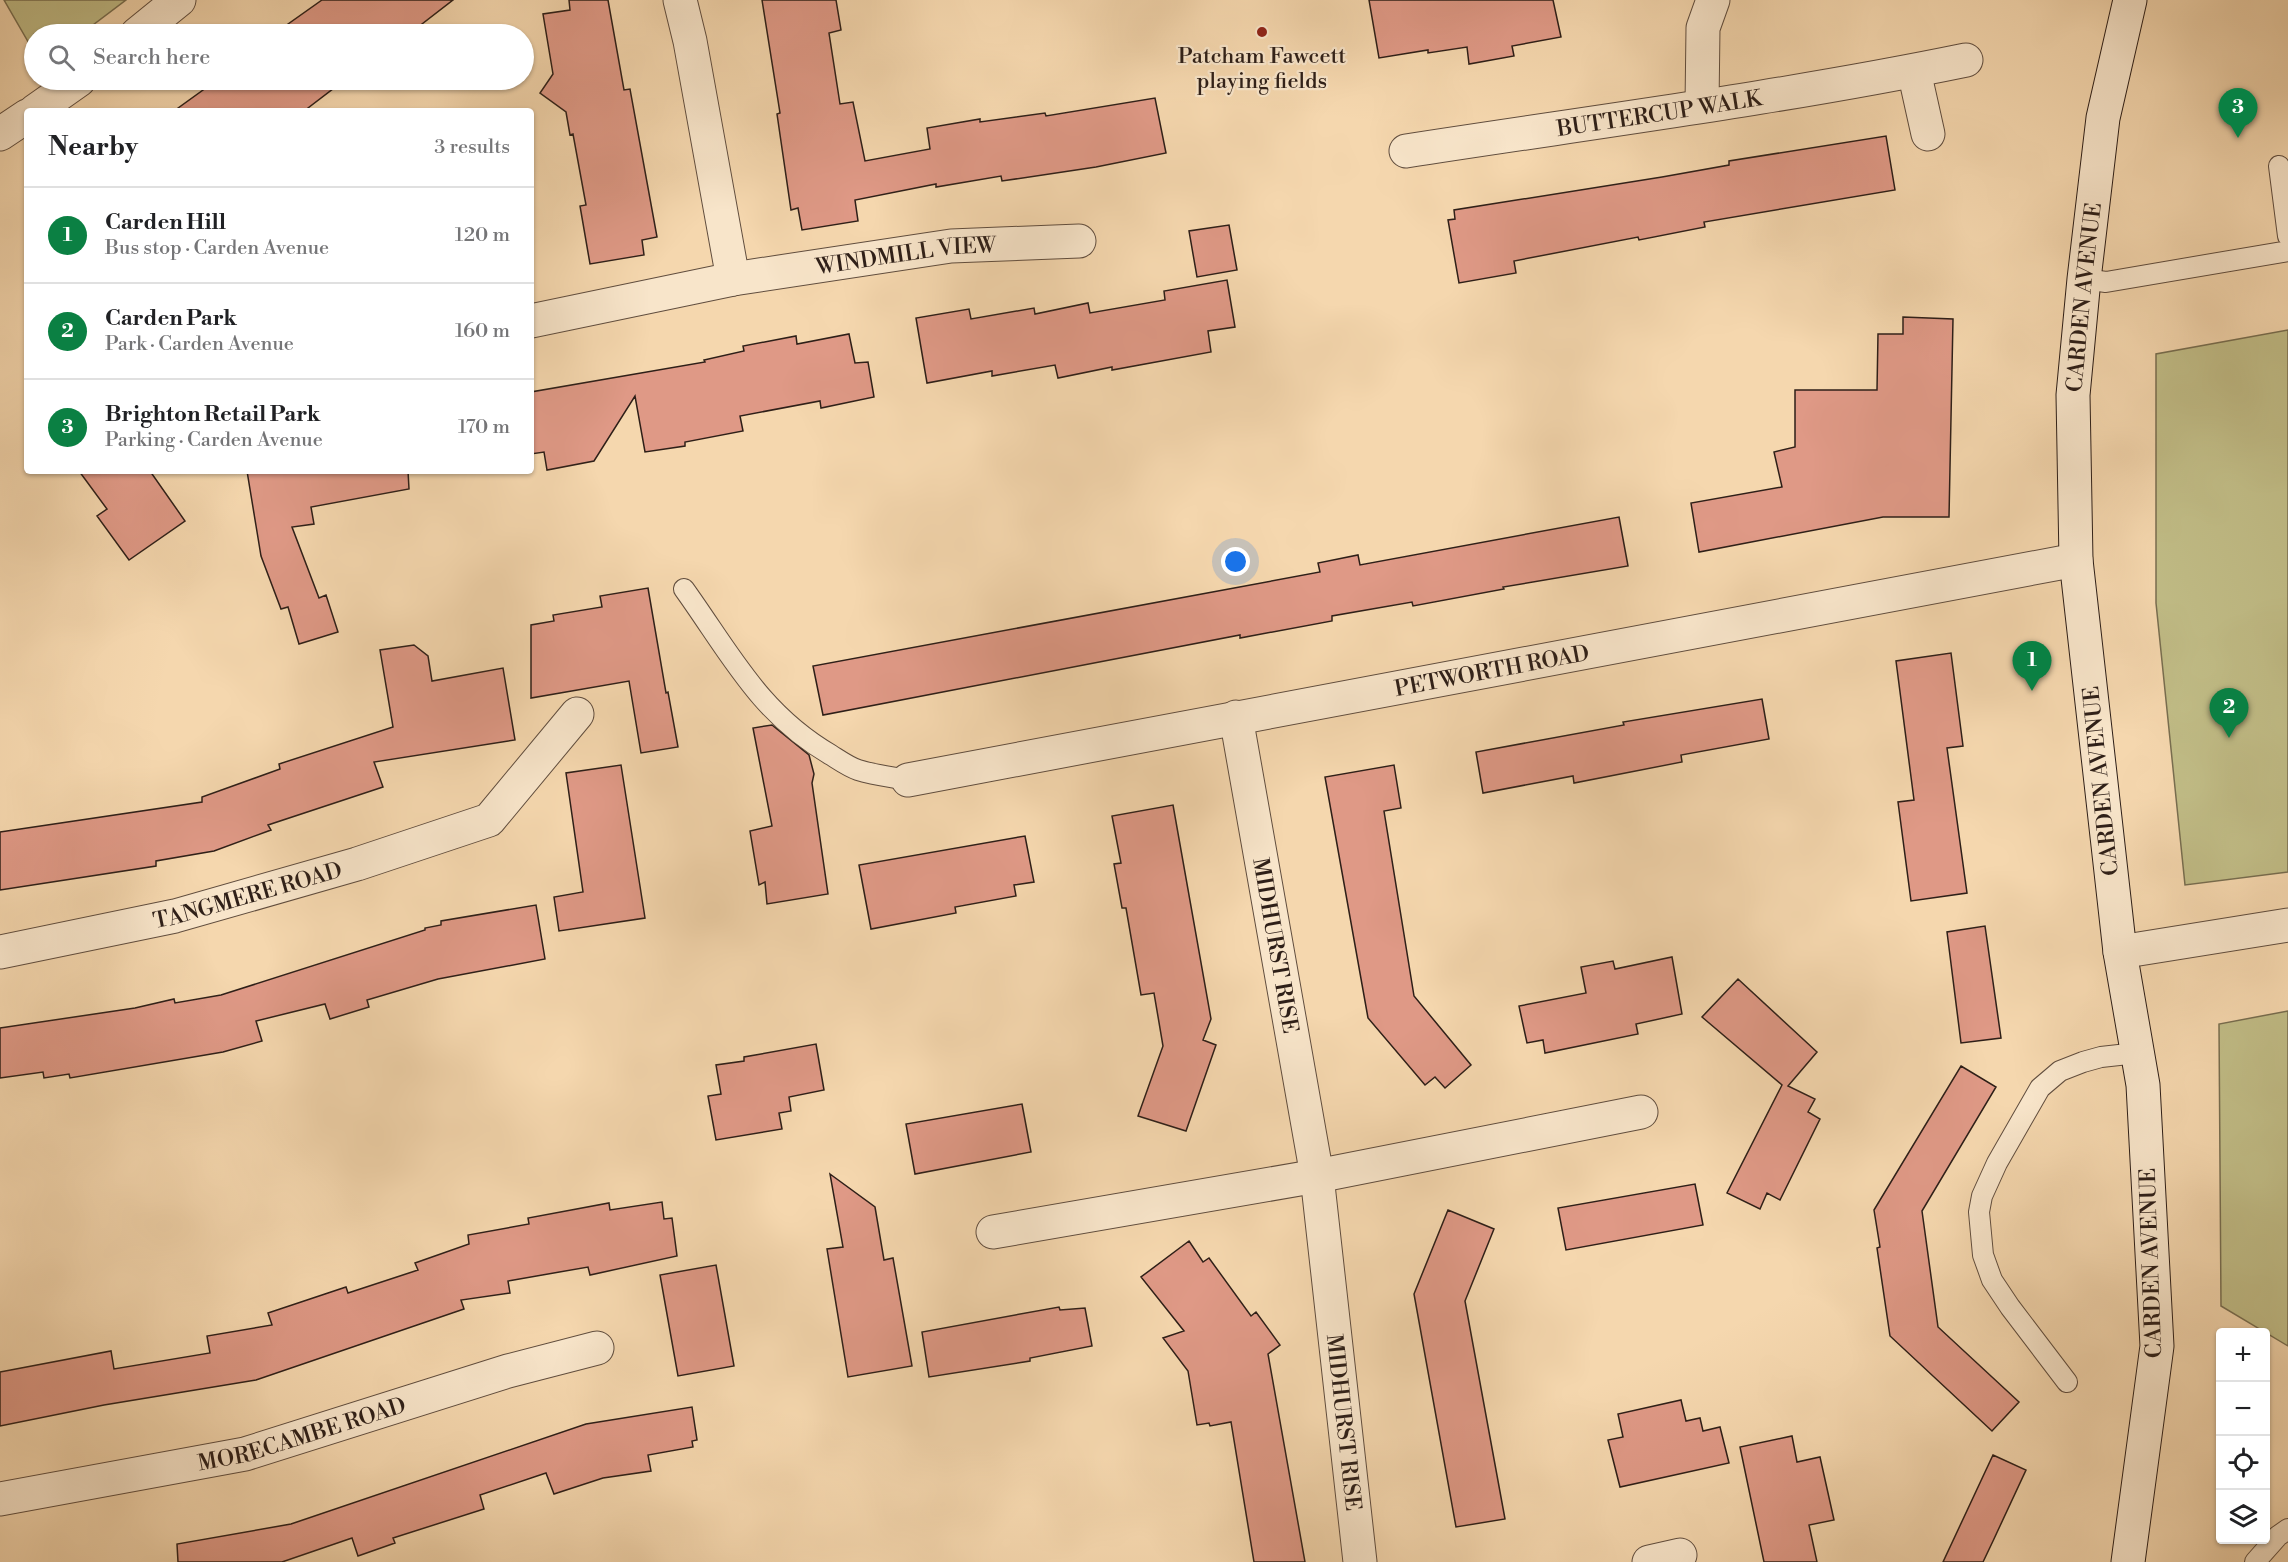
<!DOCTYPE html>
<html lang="en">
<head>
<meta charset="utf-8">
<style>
	:root { --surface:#fff; --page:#f2f2f2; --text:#202124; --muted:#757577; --line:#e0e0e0; --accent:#0b8043 }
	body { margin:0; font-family:"Libre Bodoni",serif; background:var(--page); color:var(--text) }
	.controls { position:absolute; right:18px; bottom:18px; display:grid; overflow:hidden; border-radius:6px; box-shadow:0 2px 4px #0004 }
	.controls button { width:54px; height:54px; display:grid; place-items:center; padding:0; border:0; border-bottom:2px solid var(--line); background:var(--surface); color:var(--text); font:30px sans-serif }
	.you { position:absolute; left:1236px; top:562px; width:21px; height:21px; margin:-15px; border:4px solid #fff; border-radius:50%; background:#1a73e8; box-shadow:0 0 0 9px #1a73e833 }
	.badge { display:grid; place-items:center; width:39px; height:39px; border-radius:50%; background:var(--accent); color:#fff; font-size:20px; font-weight:700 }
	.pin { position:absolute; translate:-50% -50px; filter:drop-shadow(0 2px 3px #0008) }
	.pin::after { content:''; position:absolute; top:32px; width:21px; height:18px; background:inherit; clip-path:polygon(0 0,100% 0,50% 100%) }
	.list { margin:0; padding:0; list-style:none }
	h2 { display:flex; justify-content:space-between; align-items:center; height:78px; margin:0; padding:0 24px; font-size:26px }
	h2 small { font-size:20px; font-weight:400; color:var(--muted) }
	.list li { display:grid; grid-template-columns:39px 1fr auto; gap:18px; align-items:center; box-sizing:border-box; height:96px; padding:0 24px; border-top:2px solid var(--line) }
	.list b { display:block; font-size:22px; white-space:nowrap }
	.list p { margin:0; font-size:20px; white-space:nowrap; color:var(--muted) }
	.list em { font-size:20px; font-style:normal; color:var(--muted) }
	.icon { flex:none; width:33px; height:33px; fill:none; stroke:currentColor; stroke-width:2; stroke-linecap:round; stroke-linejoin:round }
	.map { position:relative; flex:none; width:2288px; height:1562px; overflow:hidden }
	.search { position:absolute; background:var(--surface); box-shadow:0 2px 4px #0004; left:24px; top:24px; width:510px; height:66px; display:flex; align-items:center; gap:15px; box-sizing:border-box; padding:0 21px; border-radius:33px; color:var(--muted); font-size:22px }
	.panel { position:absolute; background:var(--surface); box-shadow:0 2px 4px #0004; left:24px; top:108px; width:510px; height:366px; border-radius:6px }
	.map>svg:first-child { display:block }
	.green { fill:#c1bd87; stroke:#786e50; stroke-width:1.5 }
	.building { fill:#df9986; stroke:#2e1f18; stroke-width:1.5 }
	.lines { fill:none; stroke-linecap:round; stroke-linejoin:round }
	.lane-casing { stroke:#604d3e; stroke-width:22 }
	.street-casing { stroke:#604d3e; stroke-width:35 }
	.secondary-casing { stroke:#2e1f18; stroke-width:35 }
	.lane { stroke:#f8e5ca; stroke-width:20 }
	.street { stroke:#f8e5ca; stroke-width:33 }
	.secondary { stroke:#f8e5ca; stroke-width:33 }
	.poi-dot { fill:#8f2418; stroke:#f8e5ca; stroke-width:2 }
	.labels { text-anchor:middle; stroke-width:4.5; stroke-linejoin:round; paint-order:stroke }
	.poi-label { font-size:22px; fill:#2e1f18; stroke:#f8e5ca }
	.street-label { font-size:22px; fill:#2e1f18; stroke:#f8e5ca }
</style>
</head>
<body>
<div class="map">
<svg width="2288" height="1562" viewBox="0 0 2288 1562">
	<rect width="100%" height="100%" fill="#f5d7ae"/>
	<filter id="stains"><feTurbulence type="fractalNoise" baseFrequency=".00333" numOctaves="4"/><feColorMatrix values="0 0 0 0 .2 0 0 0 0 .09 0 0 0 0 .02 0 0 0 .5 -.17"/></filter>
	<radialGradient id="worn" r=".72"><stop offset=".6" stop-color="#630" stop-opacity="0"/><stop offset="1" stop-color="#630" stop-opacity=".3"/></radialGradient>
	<!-- green -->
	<path class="green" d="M 4,0 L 126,0 L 81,34 L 34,34 L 34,52 Z
		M 2288,330 L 2288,872 L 2185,885 L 2156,603 L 2156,354 Z
		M 2288,1011 L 2288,1346 L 2221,1306 L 2219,1024 Z"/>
	<!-- building -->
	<path class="building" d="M 322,0 L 453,0 L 409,34 L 274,34 Z
		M 569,0 L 608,0 L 624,90 L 630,89 L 657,237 L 642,240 L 644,255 L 590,264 L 580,206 L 586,205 L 573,134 L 570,135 L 566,112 L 540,93 L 553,74 L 543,14 L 570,10 Z
		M 762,0 L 836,0 L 841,30 L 829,33 L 840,104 L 853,102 L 865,161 L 930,149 L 927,128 L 980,119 L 980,122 L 1045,113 L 1046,116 L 1155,98 L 1166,153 L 1096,167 L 1002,181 L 1001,176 L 936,187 L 936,184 L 855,200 L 858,221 L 802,230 L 798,208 L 791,210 L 777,114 L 780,113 Z
		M 1369,0 L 1553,0 L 1561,37 L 1512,46 L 1514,56 L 1469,64 L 1467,47 L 1428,53 L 1428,50 L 1379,58 Z
		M 217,80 L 328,80 L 334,88 L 304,111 L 174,111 Z
		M 1886,136 L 1895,190 L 1704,222 L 1705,227 L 1639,240 L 1638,237 L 1514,261 L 1516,273 L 1459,283 L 1448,220 L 1455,219 L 1454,210 L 1662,177 L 1729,165 L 1729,161 Z
		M 1229,225 L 1237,270 L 1197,277 L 1189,231 Z
		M 1227,280 L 1235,327 L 1208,331 L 1211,352 L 1112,370 L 1112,367 L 1058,378 L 1055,365 L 992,376 L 992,371 L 927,383 L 916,318 L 969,309 L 971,319 L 1034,308 L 1035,314 L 1088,303 L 1090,313 L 1165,300 L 1164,291 Z
		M 1903,317 L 1953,319 L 1949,517 L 1883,517 L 1699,552 L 1691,503 L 1782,487 L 1774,452 L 1795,447 L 1795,390 L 1877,390 L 1878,334 L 1903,334 Z
		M 849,334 L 855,363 L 868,362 L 874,397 L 821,408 L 820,401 L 740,416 L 743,431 L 685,442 L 685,446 L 645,452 L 635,396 L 594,461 L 547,470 L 544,452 L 531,454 L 531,392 L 705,362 L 704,360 L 744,351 L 743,346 L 796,336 L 797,344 Z
		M 79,471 L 150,471 L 185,521 L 129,560 L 97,516 L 107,509 Z
		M 247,471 L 408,471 L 409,489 L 311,507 L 314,524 L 292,527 L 319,598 L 326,595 L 338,632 L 299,644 L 288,607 L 281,609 L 261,556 Z
		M 1619,517 L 1628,566 L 1503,587 L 1504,589 L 1413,606 L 1412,602 L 1332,616 L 1332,621 L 1240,638 L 1240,635 L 823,715 L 813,666 L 1320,572 L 1318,563 L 1358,555 L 1360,565 Z
		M 648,588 L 666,693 L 668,692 L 678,747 L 641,753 L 629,681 L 531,698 L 531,625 L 554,621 L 553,615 L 602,607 L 600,596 Z
		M 414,645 L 428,656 L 432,681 L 503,668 L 515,740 L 374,762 L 383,787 L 268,825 L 271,830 L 214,851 L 156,861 L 156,866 L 0,890 L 0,832 L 202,802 L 202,797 L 280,769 L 279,764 L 393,727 L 380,650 Z
		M 1951,653 L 1963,746 L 1947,748 L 1967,893 L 1911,901 L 1898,802 L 1914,800 L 1896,661 Z
		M 1762,699 L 1769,739 L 1681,755 L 1682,762 L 1574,783 L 1573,776 L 1483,793 L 1476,752 L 1624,725 L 1623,722 Z
		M 772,725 L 809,755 L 814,774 L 812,783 L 828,894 L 767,904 L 765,882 L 759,885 L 750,831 L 772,826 L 753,728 Z
		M 621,765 L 645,918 L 559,931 L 554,897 L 583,892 L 566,773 Z
		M 1394,765 L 1401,808 L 1384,811 L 1414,996 L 1471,1065 L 1445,1088 L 1435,1077 L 1425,1085 L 1368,1018 L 1325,777 Z
		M 1173,805 L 1211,1019 L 1203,1040 L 1216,1045 L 1186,1131 L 1138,1116 L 1163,1046 L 1154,993 L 1141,995 L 1126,908 L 1122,908 L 1114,864 L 1121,863 L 1112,816 Z
		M 1025,836 L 1034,882 L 1014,885 L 1016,896 L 955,907 L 956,913 L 871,929 L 859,865 Z
		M 536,905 L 545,959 L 438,979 L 367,1000 L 369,1007 L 330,1019 L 325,1004 L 256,1021 L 262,1041 L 223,1052 L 70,1078 L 69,1074 L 44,1078 L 43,1072 L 0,1078 L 0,1028 L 135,1008 L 174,999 L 175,1003 L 221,995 L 425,930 L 425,928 L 441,925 L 441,921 Z
		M 1985,926 L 2001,1038 L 1961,1043 L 1947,932 Z
		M 1672,957 L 1682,1014 L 1636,1024 L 1638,1034 L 1545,1053 L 1543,1040 L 1527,1043 L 1519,1006 L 1586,993 L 1581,967 L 1613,961 L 1615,969 Z
		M 1738,979 L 1817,1052 L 1788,1086 L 1815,1099 L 1808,1112 L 1820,1119 L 1780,1200 L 1767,1193 L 1760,1209 L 1727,1193 L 1782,1085 L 1702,1017 Z
		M 816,1044 L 824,1090 L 789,1097 L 791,1111 L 779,1113 L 782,1129 L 716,1140 L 708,1096 L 721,1094 L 716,1065 L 744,1061 L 744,1057 Z
		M 1961,1066 L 1996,1087 L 1922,1211 L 1938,1327 L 2019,1402 L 1992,1431 L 1890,1336 L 1877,1248 L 1880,1247 L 1874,1210 Z
		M 1022,1104 L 1031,1152 L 915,1174 L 906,1124 Z
		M 830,1174 L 875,1207 L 884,1260 L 893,1258 L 912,1366 L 848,1377 L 827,1249 L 843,1247 Z
		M 1695,1184 L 1703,1225 L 1566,1250 L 1558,1208 Z
		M 662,1202 L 664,1219 L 672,1218 L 677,1256 L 590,1275 L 588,1267 L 508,1281 L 510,1293 L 461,1300 L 464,1309 L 256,1380 L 104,1405 L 0,1426 L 0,1372 L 111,1351 L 114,1369 L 210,1353 L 207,1336 L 272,1325 L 268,1313 L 346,1287 L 348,1293 L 418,1270 L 415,1263 L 469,1244 L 468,1235 L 529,1224 L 528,1218 L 609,1203 L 610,1210 Z
		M 1448,1210 L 1494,1229 L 1465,1301 L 1505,1519 L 1456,1527 L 1414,1294 Z
		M 1189,1241 L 1203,1262 L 1209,1258 L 1251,1316 L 1256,1312 L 1280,1345 L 1268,1354 L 1305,1562 L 1254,1562 L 1231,1422 L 1210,1426 L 1209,1423 L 1197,1425 L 1188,1371 L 1163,1338 L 1184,1331 L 1141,1277 Z
		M 716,1265 L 734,1366 L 678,1376 L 660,1275 Z
		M 1059,1307 L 1060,1310 L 1085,1308 L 1092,1346 L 1030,1358 L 1030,1361 L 929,1377 L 922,1332 Z
		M 1681,1400 L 1686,1421 L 1700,1418 L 1703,1431 L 1720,1427 L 1729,1463 L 1620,1487 L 1608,1440 L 1623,1437 L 1618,1414 Z
		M 692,1407 L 697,1440 L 692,1441 L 693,1447 L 648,1455 L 651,1471 L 603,1478 L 554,1494 L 546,1473 L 480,1495 L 484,1509 L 393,1538 L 395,1543 L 358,1556 L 352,1538 L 282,1562 L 178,1562 L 177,1544 L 291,1524 L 586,1424 Z
		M 1792,1436 L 1797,1462 L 1820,1457 L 1834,1520 L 1809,1525 L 1817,1562 L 1764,1562 L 1740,1447 Z
		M 1993,1455 L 2026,1470 L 1993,1541 L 1983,1562 L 1943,1562 Z"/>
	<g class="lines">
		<!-- lane casing -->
		<g class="lane-casing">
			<path id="lane" d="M 2279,166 L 2288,236
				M 2084,279 L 2106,282 L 2288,251
				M 684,589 C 730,653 759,713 831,755 C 839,760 849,767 858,770 C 874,775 892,777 908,780
				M 2067,1382 L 2010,1307 L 1992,1280 L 1983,1255 L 1979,1212 L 1982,1196 L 1997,1163 L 2040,1088 L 2060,1071 L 2083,1062 L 2101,1057 L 2137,1053
				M 2255,1562 L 2278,1536 L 2288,1529"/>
		</g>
		<!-- street casing -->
		<g class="street-casing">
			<g id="street">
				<path d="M 680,0 L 690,41 L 733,279"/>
				<path d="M 137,34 L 179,0"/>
				<path d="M 1914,71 L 1928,134"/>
				<path d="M 1702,105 L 1703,28 L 1713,0"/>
				<path d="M 35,111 L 79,80"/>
				<path d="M 0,134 L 27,116"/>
				<path id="s1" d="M 1406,151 C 1593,122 1781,98 1966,60"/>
				<path id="s2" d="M 531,321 L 733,279 L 951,246 L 1079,241"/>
				<path id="s3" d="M 1236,717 L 1317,1176 L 1360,1562"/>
				<path id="s4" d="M 908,780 L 2076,560"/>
				<path id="s5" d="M 0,952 L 175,916 L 357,864 L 489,820 L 577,714"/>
				<path d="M 2120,952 L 2288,925"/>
				<path d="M 993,1232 L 1317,1176 L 1641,1112"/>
				<path id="s6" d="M 0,1499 L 245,1454 L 508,1371 L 597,1348"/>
				<path d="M 1649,1562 L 1680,1555"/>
			</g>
		</g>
		<!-- secondary casing -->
		<g class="secondary-casing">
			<g id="secondary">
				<path id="s7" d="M 2128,1562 L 2157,1346 L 2143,1085 L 2120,952 L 2076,560 L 2073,395 L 2084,279 L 2103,118 L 2130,0"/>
			</g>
		</g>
		<!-- lane -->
		<use href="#lane" class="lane"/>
		<!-- street -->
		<use href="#street" class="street"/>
		<!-- secondary -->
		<use href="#secondary" class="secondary"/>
	</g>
	<!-- markers -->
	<circle class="poi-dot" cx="1262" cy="32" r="6"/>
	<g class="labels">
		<!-- poi labels -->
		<g class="poi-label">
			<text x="1262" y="63">Patcham Fawcett<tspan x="1262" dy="25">playing fields</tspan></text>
		</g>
		<!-- street labels -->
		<g class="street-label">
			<text dy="8" stroke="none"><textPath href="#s1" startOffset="256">BUTTERCUP WALK</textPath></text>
			<text dy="8" stroke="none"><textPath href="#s2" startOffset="381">WINDMILL VIEW</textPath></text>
			<text dy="8" stroke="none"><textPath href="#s7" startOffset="1272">CARDEN AVENUE</textPath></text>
			<text dy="8" stroke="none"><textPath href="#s4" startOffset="594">PETWORTH ROAD</textPath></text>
			<text transform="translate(2100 781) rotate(-96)" y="8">CARDEN AVENUE</text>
			<text dy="8" stroke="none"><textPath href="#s5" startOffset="254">TANGMERE ROAD</textPath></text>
			<text dy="8" stroke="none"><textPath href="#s3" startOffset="232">MIDHURST RISE</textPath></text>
			<text transform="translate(2150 1263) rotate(-92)" y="8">CARDEN AVENUE</text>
			<text dy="8" stroke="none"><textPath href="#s3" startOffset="714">MIDHURST RISE</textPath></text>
			<text dy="8" stroke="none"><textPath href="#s6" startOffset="309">MORECAMBE ROAD</textPath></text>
		</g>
	</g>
	<rect width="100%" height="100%" filter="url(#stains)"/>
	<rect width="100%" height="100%" fill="url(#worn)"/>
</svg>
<div class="controls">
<button>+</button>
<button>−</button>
<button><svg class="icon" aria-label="locate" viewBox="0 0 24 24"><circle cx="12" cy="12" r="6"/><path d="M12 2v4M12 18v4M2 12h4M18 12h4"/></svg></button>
<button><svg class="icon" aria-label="layers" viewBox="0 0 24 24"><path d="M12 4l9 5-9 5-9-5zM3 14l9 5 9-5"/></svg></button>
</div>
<div class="you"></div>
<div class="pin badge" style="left:2032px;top:691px">1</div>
<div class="pin badge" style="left:2229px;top:738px">2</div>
<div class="pin badge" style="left:2238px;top:138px">3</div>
<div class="search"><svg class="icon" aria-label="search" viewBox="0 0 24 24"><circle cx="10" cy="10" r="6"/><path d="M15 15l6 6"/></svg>Search here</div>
<section class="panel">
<h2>Nearby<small>3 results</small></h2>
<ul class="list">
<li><span class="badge">1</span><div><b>Carden Hill</b><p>Bus stop · Carden Avenue</p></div><em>120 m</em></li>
<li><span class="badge">2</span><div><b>Carden Park</b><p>Park · Carden Avenue</p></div><em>160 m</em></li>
<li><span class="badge">3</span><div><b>Brighton Retail Park</b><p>Parking · Carden Avenue</p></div><em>170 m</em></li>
</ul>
</section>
</div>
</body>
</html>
